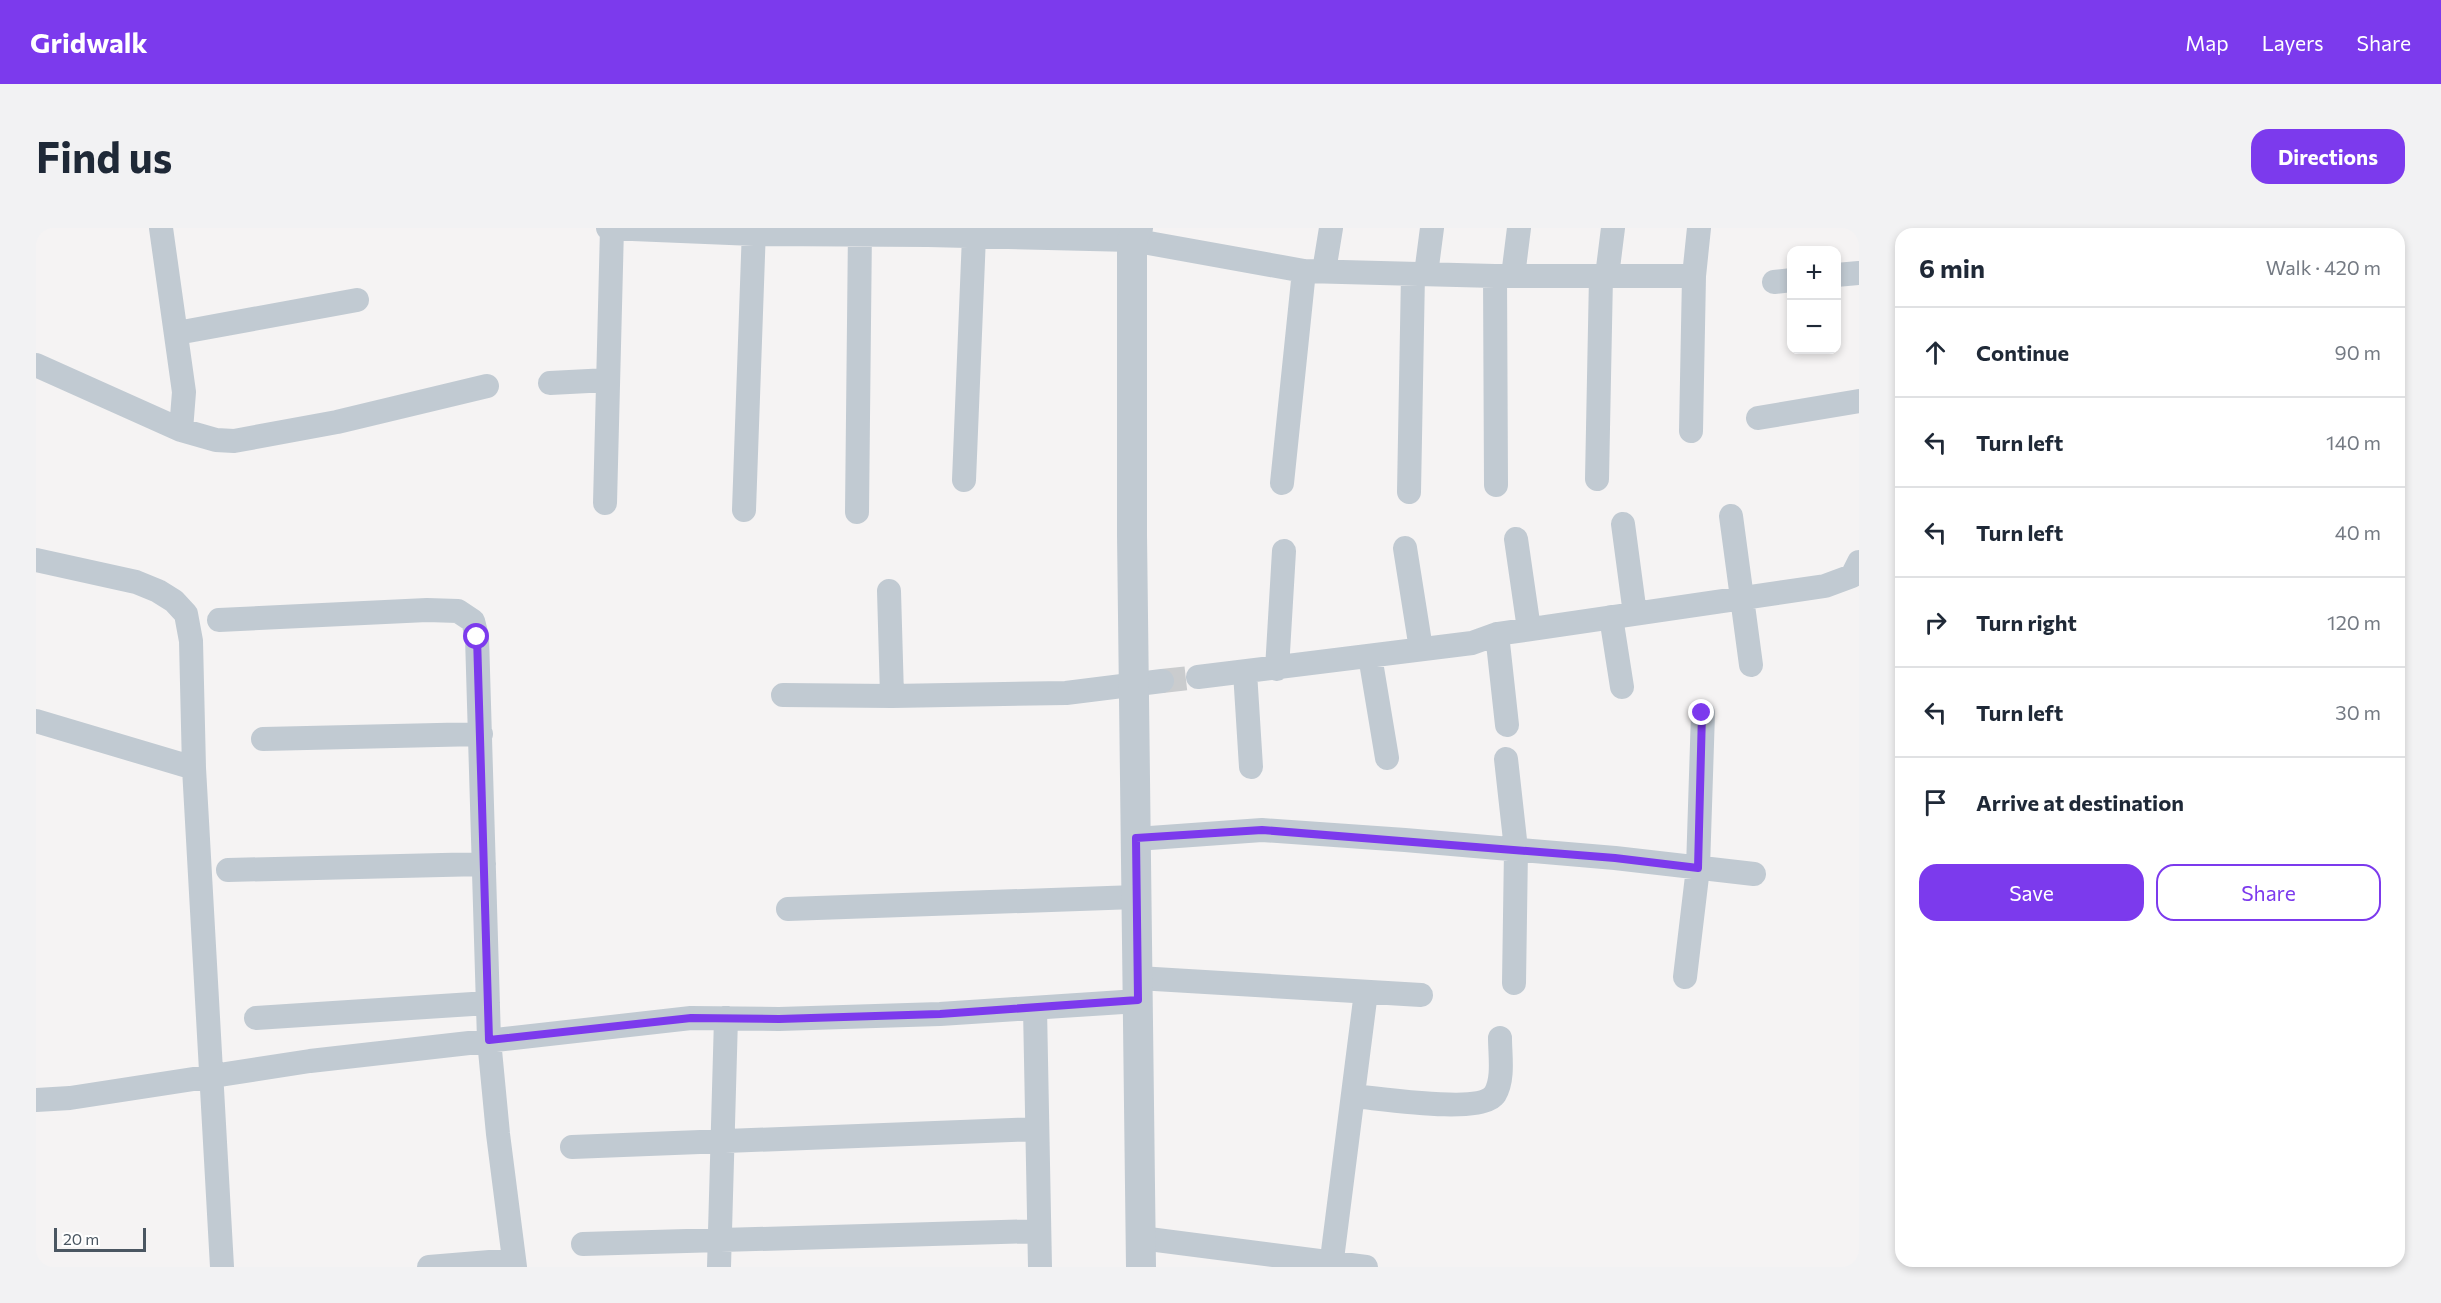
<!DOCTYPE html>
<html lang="en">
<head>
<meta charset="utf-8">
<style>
	:root { --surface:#fff; --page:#f2f2f3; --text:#1f2937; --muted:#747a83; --line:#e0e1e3; --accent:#7c3aed }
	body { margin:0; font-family:Commissioner,sans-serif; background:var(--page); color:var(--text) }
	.controls { position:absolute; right:18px; top:18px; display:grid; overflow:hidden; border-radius:12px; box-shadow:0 3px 9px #0003 }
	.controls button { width:54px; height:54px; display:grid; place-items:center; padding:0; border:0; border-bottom:2px solid var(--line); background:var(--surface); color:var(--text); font:30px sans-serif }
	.scale { position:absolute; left:18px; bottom:15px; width:92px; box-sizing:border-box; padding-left:6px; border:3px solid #4a5661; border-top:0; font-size:16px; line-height:21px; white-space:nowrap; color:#4a5661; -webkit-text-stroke:4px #fff; paint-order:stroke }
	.stop { position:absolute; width:18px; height:18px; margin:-14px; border:4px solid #7c3aed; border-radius:50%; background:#fff }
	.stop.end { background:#7c3aed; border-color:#fff; box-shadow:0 2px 6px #0008 }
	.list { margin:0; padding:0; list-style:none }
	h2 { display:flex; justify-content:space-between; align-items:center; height:78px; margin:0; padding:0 24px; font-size:26px }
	h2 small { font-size:20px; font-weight:400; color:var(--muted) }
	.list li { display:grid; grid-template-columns:39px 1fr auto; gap:18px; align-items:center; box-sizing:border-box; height:90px; padding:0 24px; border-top:2px solid var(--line) }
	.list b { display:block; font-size:22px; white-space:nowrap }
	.list em { font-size:20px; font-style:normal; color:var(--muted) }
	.actions { display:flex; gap:12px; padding:18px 24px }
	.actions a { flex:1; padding:14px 0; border:2px solid var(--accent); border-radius:18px; text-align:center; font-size:21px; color:var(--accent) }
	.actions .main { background:var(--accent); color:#fff }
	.icon { flex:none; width:33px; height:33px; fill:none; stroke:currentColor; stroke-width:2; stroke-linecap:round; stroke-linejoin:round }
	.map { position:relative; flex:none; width:1823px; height:1039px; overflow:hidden; border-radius:18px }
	header { display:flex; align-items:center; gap:36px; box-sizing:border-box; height:84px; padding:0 30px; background:var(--accent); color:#fff }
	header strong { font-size:28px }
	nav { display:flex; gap:33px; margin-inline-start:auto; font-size:21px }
	.intro { display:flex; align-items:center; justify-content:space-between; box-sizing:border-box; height:144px; padding:0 36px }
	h1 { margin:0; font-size:42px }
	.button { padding:15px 27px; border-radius:18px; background:var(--accent); color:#fff; font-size:21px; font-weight:700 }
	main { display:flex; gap:36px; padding:0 36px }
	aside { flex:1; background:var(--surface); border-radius:18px; box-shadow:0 3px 9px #0003 }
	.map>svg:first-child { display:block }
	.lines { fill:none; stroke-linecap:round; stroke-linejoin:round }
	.minor-tunnel { stroke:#caccce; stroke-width:24; stroke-dasharray:24 12; stroke-linecap:butt }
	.minor { stroke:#c1cad2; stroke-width:24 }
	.tertiary { stroke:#c1cad2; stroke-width:30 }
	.route { stroke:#7c3aed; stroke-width:8 }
</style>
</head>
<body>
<header>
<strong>Gridwalk</strong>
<nav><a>Map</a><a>Layers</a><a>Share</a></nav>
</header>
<div class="intro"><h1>Find us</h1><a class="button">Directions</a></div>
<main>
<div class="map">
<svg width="1823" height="1039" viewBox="0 0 1823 1039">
	<rect width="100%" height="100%" fill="#f5f3f3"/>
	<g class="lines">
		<!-- minor-tunnel -->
		<path class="minor-tunnel" d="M 1126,453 L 1162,449"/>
		<!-- minor -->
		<path class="minor" d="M 125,0 L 148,164 L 145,202
			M 572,0 L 718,6 L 892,7 L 1096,12 L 1268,43 L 1459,48 L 1658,48
			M 1288,43 L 1295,0
			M 1390,46 L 1396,0
			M 1800,47 L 1823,45
			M 1459,48 L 1460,257
			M 1477,48 L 1483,0
			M 1571,48 L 1577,0
			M 1738,54 L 1756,52
			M 141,105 L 321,72
			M 0,137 L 145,202 L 180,212 L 198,213 L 301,194 L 451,158
			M 514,155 L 572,152
			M 1722,190 L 1823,173
			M 1655,203 L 1658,48 L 1663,0
			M 1561,251 L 1565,48
			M 928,252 L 938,8
			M 1246,255 L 1268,43
			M 1373,264 L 1377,46
			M 569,275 L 576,0
			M 708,282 L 718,0
			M 821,284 L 824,0
			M 1695,288 L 1715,437
			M 1587,296 L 1599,386
			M 1480,311 L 1493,401
			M 1369,320 L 1385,421
			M 0,332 L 100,354 L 122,363 L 138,373 L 150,386 L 155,413 L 158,540 L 186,1039
			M 853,363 L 856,468
			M 1575,389 L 1586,459
			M 183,392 L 391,382 L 422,383 L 437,393 L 441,409 L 453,812 L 462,906 L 479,1039
			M 1461,406 L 1471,497
			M 1334,428 L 1351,530
			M 1241,441 L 1248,323
			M 1209,444 L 1215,539
			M 1162,449 L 1436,415 L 1461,406 L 1789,358 L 1816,348 L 1823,334
			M 747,467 L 856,468 L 1030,465 L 1126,453
			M 0,493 L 158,540
			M 227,511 L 445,506
			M 1470,531 L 1480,621 L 1478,755
			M 1100,611 L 1226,602 L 1369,612 L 1579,630 L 1718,646
			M 192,642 L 448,636
			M 752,681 L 1100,669
			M 1649,749 L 1662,640 L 1667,485
			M 1102,750 L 1385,767
			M 999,780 L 1004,1039
			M 220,790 L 452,775
			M 1317,868 C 1343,870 1445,887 1459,866 C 1468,851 1464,827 1464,810
			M 0,872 L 34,870 L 274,833 L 655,790 L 743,791 L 904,786 L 1102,773
			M 536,919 L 1001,901
			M 1105,1010 L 1330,1039
			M 547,1016 L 1003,1003
			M 393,1039 L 478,1032
			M 683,1039 L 690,790
			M 1295,1039 L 1330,764"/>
		<!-- tertiary -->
		<path class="tertiary" d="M 1102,0 L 1096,12 L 1096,307 L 1105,1039"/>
	</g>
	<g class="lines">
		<!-- route -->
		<path class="route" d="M 441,409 L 453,812 L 655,790 L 743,791 L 904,786 L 1102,772 L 1100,610 L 1226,602 L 1579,630 L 1662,640 L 1666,485"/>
	</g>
</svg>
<div class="controls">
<button>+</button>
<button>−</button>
</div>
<div class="scale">20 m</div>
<div class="stop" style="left:441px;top:409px"></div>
<div class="stop end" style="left:1666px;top:485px"></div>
</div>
<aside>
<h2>6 min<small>Walk · 420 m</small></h2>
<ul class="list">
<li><svg class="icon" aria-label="ahead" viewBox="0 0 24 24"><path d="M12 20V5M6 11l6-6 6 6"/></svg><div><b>Continue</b></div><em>90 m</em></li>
<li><svg class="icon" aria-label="left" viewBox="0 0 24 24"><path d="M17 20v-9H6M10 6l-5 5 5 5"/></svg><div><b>Turn left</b></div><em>140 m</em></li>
<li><svg class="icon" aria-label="left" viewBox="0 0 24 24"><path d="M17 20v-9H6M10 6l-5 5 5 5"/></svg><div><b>Turn left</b></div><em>40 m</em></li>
<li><svg class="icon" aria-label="right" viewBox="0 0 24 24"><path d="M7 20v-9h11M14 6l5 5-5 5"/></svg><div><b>Turn right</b></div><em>120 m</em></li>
<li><svg class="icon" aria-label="left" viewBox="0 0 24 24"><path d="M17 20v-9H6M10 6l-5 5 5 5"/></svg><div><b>Turn left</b></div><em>30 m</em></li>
<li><svg class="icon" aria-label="arrive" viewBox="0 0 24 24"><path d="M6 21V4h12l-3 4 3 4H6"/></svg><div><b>Arrive at destination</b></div></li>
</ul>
<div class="actions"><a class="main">Save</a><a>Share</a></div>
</aside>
</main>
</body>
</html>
